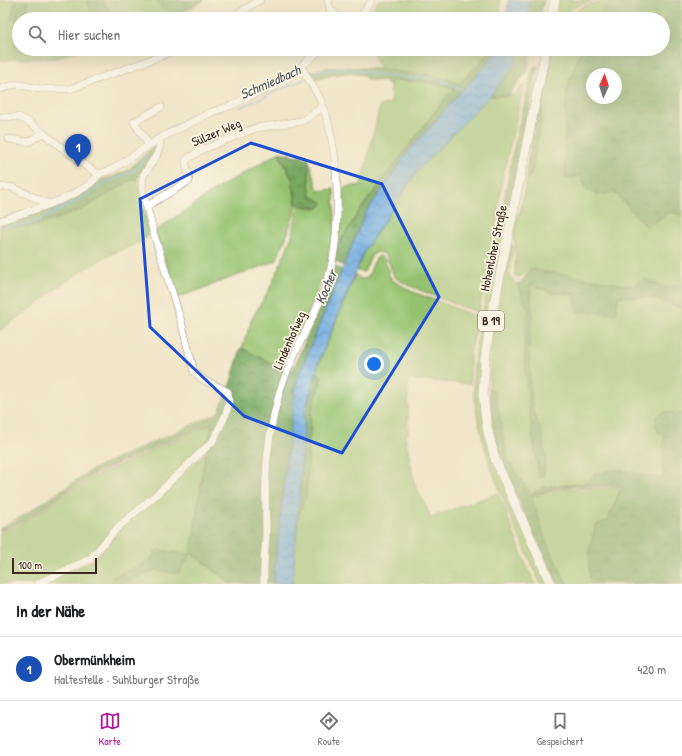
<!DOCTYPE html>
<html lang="de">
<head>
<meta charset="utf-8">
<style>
	:root { --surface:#fff; --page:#f2f2f2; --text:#202124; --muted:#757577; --line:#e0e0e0; --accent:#b5179e }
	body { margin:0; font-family:"Patrick Hand",sans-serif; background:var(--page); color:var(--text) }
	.compass { position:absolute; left:586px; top:68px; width:36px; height:36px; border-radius:50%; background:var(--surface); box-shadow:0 4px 16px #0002; rotate:3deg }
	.scale { position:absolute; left:12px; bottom:10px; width:85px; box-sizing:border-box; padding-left:4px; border:2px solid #3b2a1e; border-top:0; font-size:11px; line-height:14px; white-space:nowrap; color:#3b2a1e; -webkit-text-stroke:3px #fcf5e5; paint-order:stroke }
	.you { position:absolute; left:374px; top:364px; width:14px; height:14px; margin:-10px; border:3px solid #fff; border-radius:50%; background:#1a73e8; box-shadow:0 0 0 6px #1a73e833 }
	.badge { display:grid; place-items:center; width:26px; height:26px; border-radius:50%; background:var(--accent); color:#fff; font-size:13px; font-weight:700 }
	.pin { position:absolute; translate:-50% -33px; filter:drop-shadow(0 1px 2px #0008) }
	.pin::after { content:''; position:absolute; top:21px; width:14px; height:12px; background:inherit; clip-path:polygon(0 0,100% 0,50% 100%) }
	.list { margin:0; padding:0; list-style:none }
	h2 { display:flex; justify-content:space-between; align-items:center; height:52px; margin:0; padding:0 16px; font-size:17px }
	h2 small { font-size:13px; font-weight:400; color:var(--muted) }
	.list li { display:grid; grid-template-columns:26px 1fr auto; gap:12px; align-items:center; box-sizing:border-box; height:64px; padding:0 16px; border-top:1px solid var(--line) }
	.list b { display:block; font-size:15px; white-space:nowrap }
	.list p { margin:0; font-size:13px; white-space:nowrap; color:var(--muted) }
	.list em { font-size:13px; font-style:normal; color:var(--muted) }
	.icon { flex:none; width:22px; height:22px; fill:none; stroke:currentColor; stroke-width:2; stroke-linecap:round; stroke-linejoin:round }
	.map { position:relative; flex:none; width:682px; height:584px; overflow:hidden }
	.search { position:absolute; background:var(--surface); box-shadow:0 4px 16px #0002; left:12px; right:12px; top:12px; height:44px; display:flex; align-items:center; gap:10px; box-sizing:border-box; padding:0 14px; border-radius:22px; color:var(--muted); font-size:15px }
	.sheet { height:116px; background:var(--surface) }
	nav { display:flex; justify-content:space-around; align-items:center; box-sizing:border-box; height:56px; border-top:1px solid var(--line); background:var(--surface); font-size:11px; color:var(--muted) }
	nav a { display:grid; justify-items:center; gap:2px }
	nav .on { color:var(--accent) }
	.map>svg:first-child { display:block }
	.green { fill:#95c270; stroke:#687647 }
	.forest { fill:url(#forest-crowns); stroke:#5a6940; fill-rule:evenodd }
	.water { fill:url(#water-waves); stroke:#566b80 }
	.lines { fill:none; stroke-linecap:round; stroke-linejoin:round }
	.stream { stroke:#70ace1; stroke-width:1.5 }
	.minor-casing { stroke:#968874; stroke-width:8 }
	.major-casing { stroke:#968874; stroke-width:10 }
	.minor { stroke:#fff; stroke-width:7 }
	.major { stroke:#fff; stroke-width:9 }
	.marked { fill:none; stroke:#1d4ed8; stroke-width:3; stroke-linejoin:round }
	.labels { text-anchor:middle; stroke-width:3.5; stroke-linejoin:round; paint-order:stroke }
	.shield { fill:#fcf5e5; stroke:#75675a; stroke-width:1 }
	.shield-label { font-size:12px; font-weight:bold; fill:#3b2a1e }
	.street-label { font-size:13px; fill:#3b2a1e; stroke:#fcf5e5 }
	.water-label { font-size:14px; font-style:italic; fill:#4e5862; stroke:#fcf5e5 }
</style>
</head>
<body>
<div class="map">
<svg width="682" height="584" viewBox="0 0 682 584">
	<defs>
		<pattern id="forest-crowns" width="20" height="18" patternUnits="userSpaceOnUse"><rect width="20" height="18" fill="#78a862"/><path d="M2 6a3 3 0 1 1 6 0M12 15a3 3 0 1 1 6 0" fill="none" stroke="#648950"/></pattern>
		<pattern id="water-waves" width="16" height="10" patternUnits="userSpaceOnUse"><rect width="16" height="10" fill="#70ace1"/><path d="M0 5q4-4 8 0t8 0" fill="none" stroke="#5d8cb6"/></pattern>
	</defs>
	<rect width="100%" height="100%" fill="#fcf5e5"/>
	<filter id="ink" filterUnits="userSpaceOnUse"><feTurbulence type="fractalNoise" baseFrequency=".025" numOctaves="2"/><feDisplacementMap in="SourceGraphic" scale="8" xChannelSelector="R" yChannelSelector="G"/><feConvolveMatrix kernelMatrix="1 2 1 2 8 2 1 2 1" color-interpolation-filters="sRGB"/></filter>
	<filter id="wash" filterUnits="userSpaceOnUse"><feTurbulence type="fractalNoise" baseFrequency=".012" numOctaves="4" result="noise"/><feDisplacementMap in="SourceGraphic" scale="16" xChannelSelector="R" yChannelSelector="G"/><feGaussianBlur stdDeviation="0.9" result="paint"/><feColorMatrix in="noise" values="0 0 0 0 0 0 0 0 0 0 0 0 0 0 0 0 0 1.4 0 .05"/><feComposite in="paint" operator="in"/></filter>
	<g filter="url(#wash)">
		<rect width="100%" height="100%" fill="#f1e6c9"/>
		<!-- green -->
		<path class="green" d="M 0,0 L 16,0 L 11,18 L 19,20 L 19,49 L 80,49 L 57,58 L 1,60 Z
			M 28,0 L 87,0 L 94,19 L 25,19 Z
			M 103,0 L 156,0 L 171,19 L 113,19 Z
			M 378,0 L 500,0 L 501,17 L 501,19 L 363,19 L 371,12 Z
			M 559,0 L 596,0 L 572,8 L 564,19 L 558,19 L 556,17 Z
			M 603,0 L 611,0 L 597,19 L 569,19 C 577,5 590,6 603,0 Z
			M 376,49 L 489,49 L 482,61 L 462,82 L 458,84 L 429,74 L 420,75 L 380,69 L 372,52 Z
			M 553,49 L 581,49 L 567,90 L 566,178 L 582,175 L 597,195 L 614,192 L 647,227 L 670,212 L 682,216 L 682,284 L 667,288 L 644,279 L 633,286 L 530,269 L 519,277 L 515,276 L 515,243 L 513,237 L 517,215 L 520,212 L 527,179 L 531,176 Z
			M 393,80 L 427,82 L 452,87 L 454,89 L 446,97 L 360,210 L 338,245 L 343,188 L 361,185 L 380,106 L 391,103 L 390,86 Z
			M 524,84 L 502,181 L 494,240 L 479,311 L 474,311 C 453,303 433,296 413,287 C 407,284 401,282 396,278 C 389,272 389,243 372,255 L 364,272 L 357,271 L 364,252 L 418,170 L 490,96 L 515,95 Z
			M 278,153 L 292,179 L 296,205 L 288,233 L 276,261 L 177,298 L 155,231 L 218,188 Z
			M 308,158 L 318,191 L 334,189 L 335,229 L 328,262 L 292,356 L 288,372 L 242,348 L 252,319 L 270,288 L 279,268 L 293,233 L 298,205 L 318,209 L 324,203 L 310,195 Z
			M 138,179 C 140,198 146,216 148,236 L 138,243 L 107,256 L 77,274 L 57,288 L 35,306 L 0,330 L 0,227 L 37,226 L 81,210 L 131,180 Z
			M 498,234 L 504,236 L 483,337 L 481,359 L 484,423 L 548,584 L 541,584 C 514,525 481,459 474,394 C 472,379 474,363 476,348 Z
			M 511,243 L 513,247 L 509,274 L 513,280 L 517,284 L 529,308 L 525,335 L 525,357 L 529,408 L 539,478 L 541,430 L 536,420 L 532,408 L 530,378 L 529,346 L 532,312 L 530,284 L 552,293 L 655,298 L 682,308 L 682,414 L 664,412 L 663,479 L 641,475 L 587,483 L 544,487 L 531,495 L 508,461 L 495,392 L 489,389 L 490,355 L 494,326 Z
			M 380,256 L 385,260 L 389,275 L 392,280 L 411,291 L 475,316 L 477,322 L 470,355 L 470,384 L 408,379 L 408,434 L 405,435 L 415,485 L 431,517 L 498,493 L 527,567 L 536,584 L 292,584 L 298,515 L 306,496 L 311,412 L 322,376 L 316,372 L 317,368 L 355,275 L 362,279 L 367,278 C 371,272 372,263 377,257 Z
			M 212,424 L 208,441 L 193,458 L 89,557 L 34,584 L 0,584 L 0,533 L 22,524 L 91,478 Z
			M 205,453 L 191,553 L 232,584 L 43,584 L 93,560 L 121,529 L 139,512 L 156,500 Z
			M 586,488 L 620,489 L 608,520 L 596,525 L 590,581 L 632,581 L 631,584 L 567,584 L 545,540 L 531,496 L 562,489 Z"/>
		<!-- forest -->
		<path class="forest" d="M 16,0 L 28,0 L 25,19 L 19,19 L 19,20 L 11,19 Z
			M 87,0 L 103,0 L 112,19 L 94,19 Z
			M 156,0 L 204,0 L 172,19 Z
			M 530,0 L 544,0 L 539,19 L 527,19 Z
			M 611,0 L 682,0 L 682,216 L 670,212 L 647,227 L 614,192 L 597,195 L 585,188 L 582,175 L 566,179 L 564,149 L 567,90 L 581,49 L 663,49 L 663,19 L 597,19 ZM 592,74 L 616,74 L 616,98 L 592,98 Z
			M 489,49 L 497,49 L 486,66 L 462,90 L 409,151 L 365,214 L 344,266 L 334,261 L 338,245 L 360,210 L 446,97 L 454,89 L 452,87 L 427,82 L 393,80 L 390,86 L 383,81 L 366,80 L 364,75 L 344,73 L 313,79 L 310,72 L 324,68 L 341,67 L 380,69 L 420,75 L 429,74 L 436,76 L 439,78 L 449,80 L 458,84 L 462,82 L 482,61 Z
			M 520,49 L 532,49 L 527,72 L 508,96 L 490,96 L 515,65 Z
			M 549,49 L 553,49 L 531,176 L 527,179 L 526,170 Z
			M 538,66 L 504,236 L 498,234 L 513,151 L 533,67 Z
			M 154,146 L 154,151 L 138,178 L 131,180 L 81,210 L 37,225 L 0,227 L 0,224 L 88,191 L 102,179 L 112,177 L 128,170 Z
			M 279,152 L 308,158 L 310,196 L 324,203 L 318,208 L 297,205 L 292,179 Z
			M 335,266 L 342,270 L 297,379 L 288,448 L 273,584 L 233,584 L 191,553 L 206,452 L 213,422 L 92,475 L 24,521 L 0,531 L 0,528 L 26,514 L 91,470 L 218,413 L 230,385 L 241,348 L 291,373 L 327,292 Z
			M 530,269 L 633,286 L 644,279 L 667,288 L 682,284 L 682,308 L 655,298 L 618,296 L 616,314 L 578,311 L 574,294 L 552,293 L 530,284 L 532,312 L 529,346 L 530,378 L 532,408 L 536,420 L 541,430 L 546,459 L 543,476 L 541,478 L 539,478 C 534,438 526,397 525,356 C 524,340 527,324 529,308 L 526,305 L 517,284 L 522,281 Z
			M 316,372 L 322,376 L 311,412 L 306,496 L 298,515 L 305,412 Z
			M 489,389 L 495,392 L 508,461 L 531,495 L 543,487 L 587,483 L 593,475 L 616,469 L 641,475 L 663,478 L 664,436 L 656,429 L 656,417 L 664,412 L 682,414 L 682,584 L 631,584 L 631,581 L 590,581 C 588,561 589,544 596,525 L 608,520 L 622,487 L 585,486 L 562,487 L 531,495 L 545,540 L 567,584 L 558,584 L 521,507 L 502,458 L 496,442 L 493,427 Z
			M 157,550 L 191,554 L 178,574 L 155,570 L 120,584 L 114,584 L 111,578 L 149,561 Z"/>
		<!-- water -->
		<path class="water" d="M 508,0 L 530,0 L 527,19 L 506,19 Z
			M 497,49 L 520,49 L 515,65 L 490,96 L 418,170 L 364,252 L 319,361 L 305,412 L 298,515 L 292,584 L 273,584 L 288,448 L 297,379 L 365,214 L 409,151 L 462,90 L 486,66 Z"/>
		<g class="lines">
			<!-- stream -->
			<path class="stream" d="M 310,76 L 317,71 L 343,68 L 385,76 L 396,76 L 414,79 L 421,76 L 441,80 L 462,90
				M 239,108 L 305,79
				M 155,137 L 197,112 L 214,107
				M 0,227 L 30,224 L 70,205 L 104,184 L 135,170 L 147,154"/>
		</g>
	</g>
	<g filter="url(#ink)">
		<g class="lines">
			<!-- minor casing -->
			<g class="minor-casing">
				<path id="minor" d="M 329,0 L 328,1 L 330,9 L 340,19
					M 229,19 L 260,0
					M 359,19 L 372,0
					M 0,89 L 16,84 L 40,89 L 70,89 L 180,49
					M 0,117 L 19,117 L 29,122 L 83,164 L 99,174 L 113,169 L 160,138 L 212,112 L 230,106 L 250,96 L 281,84 L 321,49
					M 9,139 L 28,142 L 43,133
					M 149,145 L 134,122 L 161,107
					M 0,187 L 11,187 L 49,204
					M 147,206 L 189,181 C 189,173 185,167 186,160 L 201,150 L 256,128 L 302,121 L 323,107
					M 0,221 C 27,211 83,198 99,174
					M 37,584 L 90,559 L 118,527 L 157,494 L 213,441 L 226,414 L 229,401 L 228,392 C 216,384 203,383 194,372 L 181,321 L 153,231 L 142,189 L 143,176 L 156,156 L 160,146 L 160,138
					M 264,584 C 263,568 265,552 266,536 C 266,515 265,495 266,475 C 267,448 272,420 279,394 C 289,360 309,327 323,294 C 343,244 341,157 323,106 C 318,92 308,80 301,66"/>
			</g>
			<!-- major casing -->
			<g class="major-casing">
				<path id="major" d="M 551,19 L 555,0
					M 546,49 L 490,324 L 485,359 L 483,394 L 487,428 L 495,459 L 551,584"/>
			</g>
			<!-- minor -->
			<use href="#minor" class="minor"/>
			<!-- major -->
			<use href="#major" class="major"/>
		</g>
	</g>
	<!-- marked area -->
	<path d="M0 0H682V584H0ZM 251,143 L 382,184 L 439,297 L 342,453 L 244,416 L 150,327 L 140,199 Z" fill="#f1e6c9" fill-opacity=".55" fill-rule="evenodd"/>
	<path class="marked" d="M 251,143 L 382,184 L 439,297 L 342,453 L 244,416 L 150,327 L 140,199 Z"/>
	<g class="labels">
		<!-- shield labels -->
		<rect class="shield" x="478" y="311" width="26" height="20" rx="3"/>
		<g class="shield-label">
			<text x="491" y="325">B 19</text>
		</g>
		<!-- street labels -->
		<g class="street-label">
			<text transform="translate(216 132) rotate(-23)" y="5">Sülzer Weg</text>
			<text transform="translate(493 248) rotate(-78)" y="5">Hohenloher Straße</text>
			<text transform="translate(289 340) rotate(-66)" y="5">Lindenhofweg</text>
		</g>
		<!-- water labels -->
		<g class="water-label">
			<text transform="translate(270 82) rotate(-24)" y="5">Schmiedbach</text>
			<text transform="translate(326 287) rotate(-67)" y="5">Kocher</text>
		</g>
	</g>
</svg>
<svg class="compass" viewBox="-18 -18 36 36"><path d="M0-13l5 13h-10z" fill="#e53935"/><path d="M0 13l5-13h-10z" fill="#757577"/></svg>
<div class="scale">100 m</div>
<div class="you"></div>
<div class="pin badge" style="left:78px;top:167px;background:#1a4fb4">1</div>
<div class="search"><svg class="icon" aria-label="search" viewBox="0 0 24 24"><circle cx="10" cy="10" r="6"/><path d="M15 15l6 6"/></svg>Hier suchen</div>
</div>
<section class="sheet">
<h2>In der Nähe<small></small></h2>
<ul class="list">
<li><span class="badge" style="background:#1a4fb4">1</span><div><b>Obermünkheim</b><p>Haltestelle · Suhlburger Straße</p></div><em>420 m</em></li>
</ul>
</section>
<nav>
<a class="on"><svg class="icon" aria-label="map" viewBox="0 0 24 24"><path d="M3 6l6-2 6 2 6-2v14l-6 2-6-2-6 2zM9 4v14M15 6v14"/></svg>Karte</a>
<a><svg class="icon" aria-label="directions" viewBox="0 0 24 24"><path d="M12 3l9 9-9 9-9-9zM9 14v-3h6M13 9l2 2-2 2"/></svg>Route</a>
<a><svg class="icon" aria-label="saved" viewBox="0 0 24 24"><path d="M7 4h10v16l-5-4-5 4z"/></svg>Gespeichert</a>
</nav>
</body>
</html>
